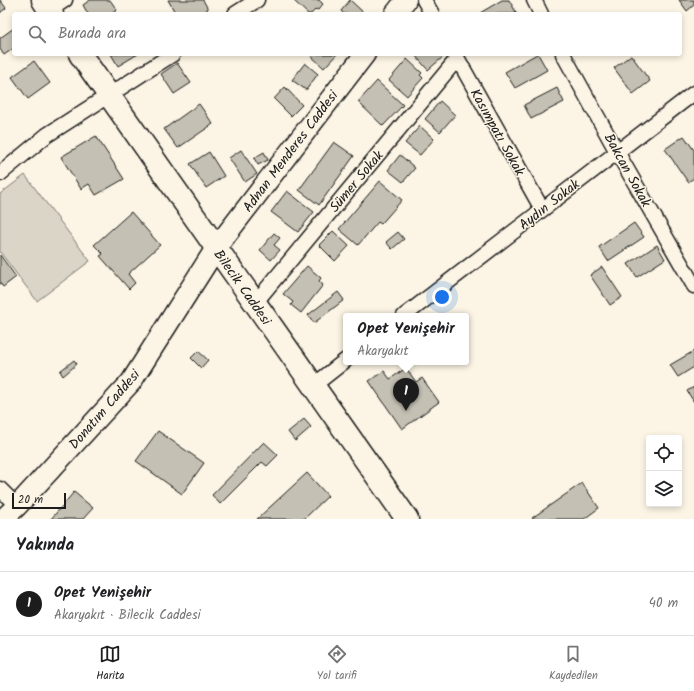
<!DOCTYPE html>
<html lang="tr">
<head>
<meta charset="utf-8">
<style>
	:root { --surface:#fff; --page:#f6f6f6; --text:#202124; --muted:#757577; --line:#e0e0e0; --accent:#1c1c1c }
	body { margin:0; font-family:Kalam,sans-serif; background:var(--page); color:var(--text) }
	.controls { position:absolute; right:12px; bottom:12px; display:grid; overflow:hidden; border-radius:4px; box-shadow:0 2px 6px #0003 }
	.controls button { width:36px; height:36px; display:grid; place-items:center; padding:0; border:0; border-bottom:1px solid var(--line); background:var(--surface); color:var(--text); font:20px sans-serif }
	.scale { position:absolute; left:12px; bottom:10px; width:54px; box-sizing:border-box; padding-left:4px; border:2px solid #1c1c1c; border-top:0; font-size:11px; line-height:14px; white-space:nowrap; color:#1c1c1c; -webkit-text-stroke:3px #fcf5e5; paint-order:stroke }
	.you { position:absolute; left:442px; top:297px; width:14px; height:14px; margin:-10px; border:3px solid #fff; border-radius:50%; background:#1a73e8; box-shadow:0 0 0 6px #1a73e833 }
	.badge { display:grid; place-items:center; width:26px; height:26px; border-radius:50%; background:var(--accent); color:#fff; font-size:13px; font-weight:700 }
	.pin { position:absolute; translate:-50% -33px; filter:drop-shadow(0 1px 2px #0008) }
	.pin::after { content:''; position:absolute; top:21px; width:14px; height:12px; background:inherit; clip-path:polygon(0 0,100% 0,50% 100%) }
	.popup { position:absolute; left:343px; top:313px; width:126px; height:52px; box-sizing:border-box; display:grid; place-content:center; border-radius:4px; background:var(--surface); filter:drop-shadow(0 1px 3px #0005); font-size:13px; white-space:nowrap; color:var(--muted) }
	.popup b { font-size:15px; color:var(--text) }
	.popup::after { content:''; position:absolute; left:50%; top:100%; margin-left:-8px; border:8px solid transparent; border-top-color:var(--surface) }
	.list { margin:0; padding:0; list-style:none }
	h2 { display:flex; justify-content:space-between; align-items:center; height:52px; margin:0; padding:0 16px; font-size:17px }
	h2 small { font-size:13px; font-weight:400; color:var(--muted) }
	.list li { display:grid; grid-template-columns:26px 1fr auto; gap:12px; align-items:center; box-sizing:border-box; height:64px; padding:0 16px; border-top:1px solid var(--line) }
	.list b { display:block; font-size:15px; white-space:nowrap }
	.list p { margin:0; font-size:13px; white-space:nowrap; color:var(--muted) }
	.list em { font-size:13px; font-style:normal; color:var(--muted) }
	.icon { flex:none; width:22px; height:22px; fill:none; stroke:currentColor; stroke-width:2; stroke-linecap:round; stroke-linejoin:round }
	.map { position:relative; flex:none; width:694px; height:519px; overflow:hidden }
	.search { position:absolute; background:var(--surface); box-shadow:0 2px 6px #0003; left:12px; right:12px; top:12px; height:44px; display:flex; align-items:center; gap:10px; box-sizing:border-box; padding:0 14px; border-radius:4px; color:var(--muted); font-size:15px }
	.sheet { height:116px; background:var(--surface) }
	nav { display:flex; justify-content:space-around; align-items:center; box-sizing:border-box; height:56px; border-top:1px solid var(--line); background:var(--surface); font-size:11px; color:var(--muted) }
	nav a { display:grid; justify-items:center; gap:2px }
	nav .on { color:var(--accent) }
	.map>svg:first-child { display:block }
	.green { fill:#dbd5c8; stroke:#7c7872 }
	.building { fill:#c4c0b3; stroke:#1c1c1c }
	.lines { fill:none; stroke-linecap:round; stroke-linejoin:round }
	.street-casing { stroke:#1c1c1c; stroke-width:17 }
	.secondary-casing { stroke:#1c1c1c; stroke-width:23 }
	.primary-casing { stroke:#1c1c1c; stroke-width:25 }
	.street { stroke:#fcf5e5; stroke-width:14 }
	.secondary { stroke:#fcf5e5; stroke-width:20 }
	.primary { stroke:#fcf5e5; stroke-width:22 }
	.labels { text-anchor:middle; stroke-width:3; stroke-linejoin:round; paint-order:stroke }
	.street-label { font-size:14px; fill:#1c1c1c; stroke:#fcf5e5 }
</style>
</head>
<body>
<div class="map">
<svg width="694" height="519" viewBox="0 0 694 519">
	<rect width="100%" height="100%" fill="#fcf5e5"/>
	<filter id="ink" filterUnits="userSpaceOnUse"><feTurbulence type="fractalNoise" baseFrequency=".025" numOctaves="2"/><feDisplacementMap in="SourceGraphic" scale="8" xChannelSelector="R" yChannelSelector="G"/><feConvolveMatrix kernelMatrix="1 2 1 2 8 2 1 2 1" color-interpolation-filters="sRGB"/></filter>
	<g filter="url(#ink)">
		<!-- green -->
		<path class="green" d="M 25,175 L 90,261 L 37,301 L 0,252 L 0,194 Z"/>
		<!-- building -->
		<path class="building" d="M 0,0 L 6,8 L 0,13 Z
			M 90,0 L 110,0 L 117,10 L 111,14 L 88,14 L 83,5 Z
			M 168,0 L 203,0 L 208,9 L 201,14 L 176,14 Z
			M 293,0 L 319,0 L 323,4 L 318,10 L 316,9 L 311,14 L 308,14 Z
			M 350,0 L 365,14 L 344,14 L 341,11 Z
			M 502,0 L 509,0 L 517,14 L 481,14 L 480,13 Z
			M 679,0 L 694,0 L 694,5 L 687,11 Z
			M 14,28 L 14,48 L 4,55 L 0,49 L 0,38 Z
			M 111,54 L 138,54 L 118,66 Z
			M 309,54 L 337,54 L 324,68 Z
			M 414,54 L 440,54 L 443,57 L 428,70 Z
			M 537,54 L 538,54 L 547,70 L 515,88 L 505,72 Z
			M 631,55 L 650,81 L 633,94 L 614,68 Z
			M 407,59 L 422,73 L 420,75 L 423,78 L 407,96 L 389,80 Z
			M 34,61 L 50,83 L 28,99 L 12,77 Z
			M 177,63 L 191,83 L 174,94 L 161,74 Z
			M 305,63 L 318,74 L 306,90 L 292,80 Z
			M 377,81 L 403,105 L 383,126 L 358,102 Z
			M 285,87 L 302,105 L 291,116 L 274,99 Z
			M 557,88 L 564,102 L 531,119 L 524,105 Z
			M 440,101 L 455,115 L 440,132 L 425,119 Z
			M 199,104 L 213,124 L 178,148 L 164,129 Z
			M 420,126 L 434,139 L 420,155 L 405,143 Z
			M 96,136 L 124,179 L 96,195 L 89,184 L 81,189 L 61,157 Z
			M 684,136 L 694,150 L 694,178 L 688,182 L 665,149 Z
			M 334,142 L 354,156 L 319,205 L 299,190 Z
			M 241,150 L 257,174 L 245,182 L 229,158 Z
			M 209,152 L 224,176 L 206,188 L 190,164 Z
			M 264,152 L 268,160 L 258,165 L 254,158 Z
			M 400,155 L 415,168 L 403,182 L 388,170 Z
			M 380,181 L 402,200 L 381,224 L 378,222 L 358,245 L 339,229 Z
			M 287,191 L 314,212 L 298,232 L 271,212 Z
			M 131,212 L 160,245 L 128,274 L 135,283 L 129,289 L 100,256 L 103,254 L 94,245 Z
			M 634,223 L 644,237 L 608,261 L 599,247 Z
			M 333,231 L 349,246 L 335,261 L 319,245 Z
			M 398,232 L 404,239 L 392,249 L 386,242 Z
			M 274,233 L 280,238 L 274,245 L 280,250 L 271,260 L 260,250 Z
			M 657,245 L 665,259 L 637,277 L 628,264 Z
			M 0,255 L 16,277 L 3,287 L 0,283 Z
			M 307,266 L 321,278 L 319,281 L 323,285 L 301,313 L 291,305 L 293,302 L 283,294 Z
			M 602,267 L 622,297 L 610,305 L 590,275 Z
			M 338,292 L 344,300 L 314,323 L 308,315 Z
			M 198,351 L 208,360 L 201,368 L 191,358 Z
			M 694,351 L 694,367 L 678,377 L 670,365 Z
			M 74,360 L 77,364 L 63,376 L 60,371 Z
			M 406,368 L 416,382 L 422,378 L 439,402 L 402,429 L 369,381 L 384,371 L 390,379 Z
			M 694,387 L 694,402 L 687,391 Z
			M 304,419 L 311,427 L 295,441 L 288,432 Z
			M 158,431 L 204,463 L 182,494 L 136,461 Z
			M 264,442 L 278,455 L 267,466 L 262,462 L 220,504 L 212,495 Z
			M 307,473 L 328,496 L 304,519 L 257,519 Z
			M 582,483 L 599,508 L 584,519 L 533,519 L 532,518 Z
			M 74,492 L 93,508 L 83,519 L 51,519 Z"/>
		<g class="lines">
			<!-- street casing -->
			<g class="street-casing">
				<path id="street" d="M 424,0 L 432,14
					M 534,0 L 541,14
					M 50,10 L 65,0
					M 235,14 L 257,0
					M 455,54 L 542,209
					M 563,54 L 617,152 L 694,286
					M 0,174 L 47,135 L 173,54
					M 255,303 L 457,59
					M 404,316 L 694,93
					M 313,386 L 346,360
					M 0,489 L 17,506"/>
			</g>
			<!-- secondary casing -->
			<g class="secondary-casing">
				<path id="secondary" d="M 395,14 L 406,0
					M 3,519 L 17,506 L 131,382 L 216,248 L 365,54"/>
			</g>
			<!-- primary casing -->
			<g class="primary-casing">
				<path id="primary" d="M 43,0 L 52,14
					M 80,54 L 407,519"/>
			</g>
			<!-- street -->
			<use href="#street" class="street"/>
			<!-- secondary -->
			<use href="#secondary" class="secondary"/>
			<!-- primary -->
			<use href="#primary" class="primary"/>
		</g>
	</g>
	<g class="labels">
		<!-- street labels -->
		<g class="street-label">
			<text transform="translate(498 132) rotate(61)" y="5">Kasımpatı Sokak</text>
			<text transform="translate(290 151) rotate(-53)" y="5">Adnan Menderes Caddesi</text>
			<text transform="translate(628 170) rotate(61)" y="5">Bakcan Sokak</text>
			<text transform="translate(356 181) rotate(-50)" y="5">Sümer Sokak</text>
			<text transform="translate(549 204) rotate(-38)" y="5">Aydın Sokak</text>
			<text transform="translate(243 287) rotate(55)" y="5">Bilecik Caddesi</text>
			<text transform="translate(104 409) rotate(-49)" y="5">Donatım Caddesi</text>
		</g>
	</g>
</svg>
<div class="controls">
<button><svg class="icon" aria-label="locate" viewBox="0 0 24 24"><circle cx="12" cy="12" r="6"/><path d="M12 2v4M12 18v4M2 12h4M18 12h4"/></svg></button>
<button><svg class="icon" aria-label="layers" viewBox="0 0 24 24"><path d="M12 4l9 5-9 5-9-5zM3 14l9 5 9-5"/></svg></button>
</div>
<div class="scale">20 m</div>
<div class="you"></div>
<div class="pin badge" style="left:406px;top:411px">1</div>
<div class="popup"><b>Opet Yenişehir</b>Akaryakıt</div>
<div class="search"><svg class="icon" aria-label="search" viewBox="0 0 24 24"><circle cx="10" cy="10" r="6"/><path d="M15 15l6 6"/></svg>Burada ara</div>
</div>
<section class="sheet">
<h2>Yakında<small></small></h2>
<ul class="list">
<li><span class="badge">1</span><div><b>Opet Yenişehir</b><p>Akaryakıt · Bilecik Caddesi</p></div><em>40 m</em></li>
</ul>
</section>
<nav>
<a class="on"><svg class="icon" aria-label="map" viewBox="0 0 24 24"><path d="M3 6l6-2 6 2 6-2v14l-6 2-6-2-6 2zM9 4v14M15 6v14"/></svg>Harita</a>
<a><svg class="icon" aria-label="directions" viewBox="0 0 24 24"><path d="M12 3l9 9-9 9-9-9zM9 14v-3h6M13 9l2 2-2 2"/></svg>Yol tarifi</a>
<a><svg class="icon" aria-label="saved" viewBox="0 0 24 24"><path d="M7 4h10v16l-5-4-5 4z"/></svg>Kaydedilen</a>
</nav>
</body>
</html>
